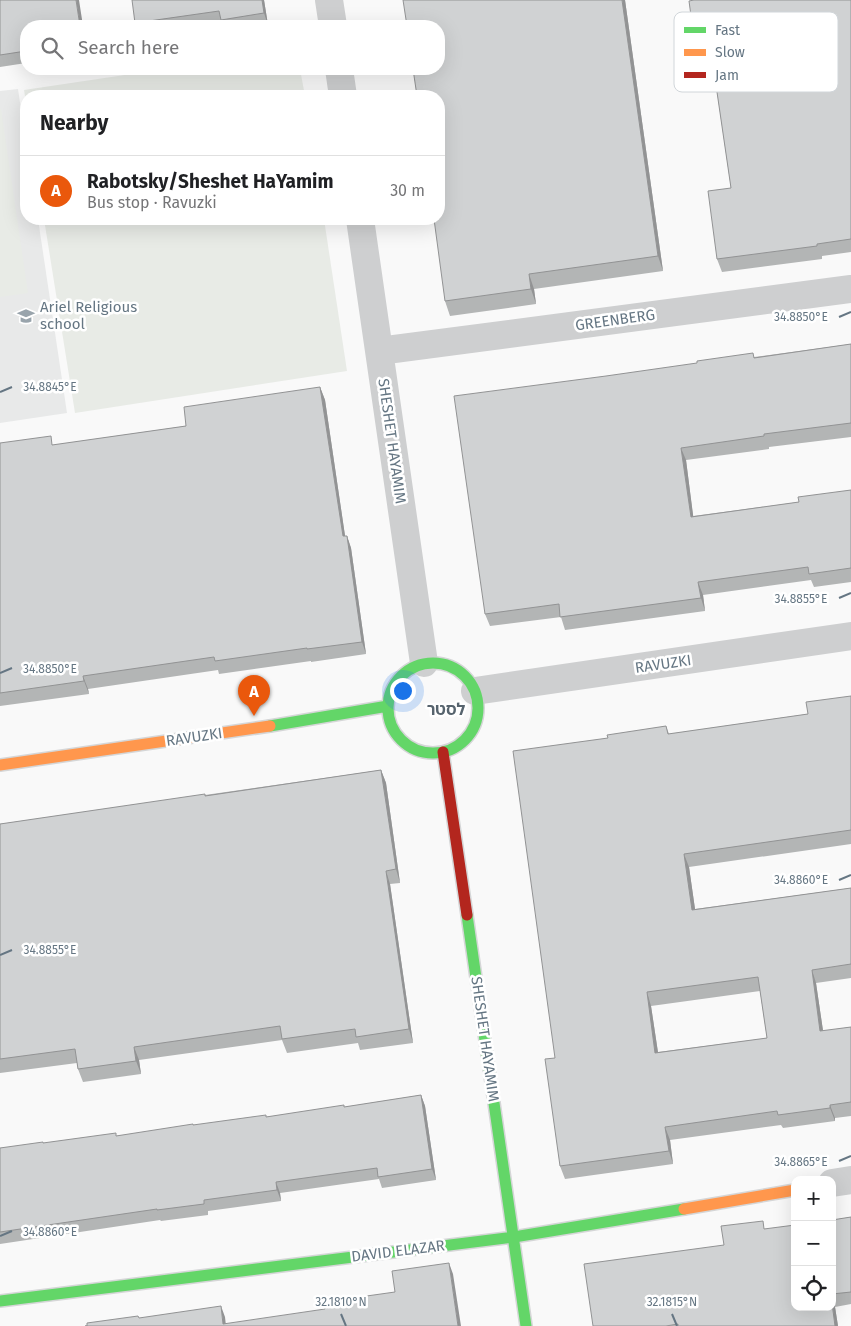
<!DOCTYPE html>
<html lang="en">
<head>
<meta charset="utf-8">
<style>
	:root { --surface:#fff; --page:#f6f6f6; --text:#202124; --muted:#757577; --line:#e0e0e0; --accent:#ea580c }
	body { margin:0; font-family:"Fira Sans","Noto Sans Hebrew",sans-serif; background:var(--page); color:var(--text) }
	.controls { position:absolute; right:15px; bottom:15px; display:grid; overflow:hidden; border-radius:10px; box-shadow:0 5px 20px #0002 }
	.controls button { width:45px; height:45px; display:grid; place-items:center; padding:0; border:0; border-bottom:1px solid var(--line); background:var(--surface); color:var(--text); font:25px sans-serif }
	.you { position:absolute; left:402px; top:690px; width:18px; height:18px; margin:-12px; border:4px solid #fff; border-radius:50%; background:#1a73e8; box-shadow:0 0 0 8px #1a73e833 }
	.badge { display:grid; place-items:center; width:32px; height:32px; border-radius:50%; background:var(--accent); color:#fff; font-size:16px; font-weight:700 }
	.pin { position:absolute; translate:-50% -41px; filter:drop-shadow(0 1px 2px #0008) }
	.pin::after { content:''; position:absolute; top:26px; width:18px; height:15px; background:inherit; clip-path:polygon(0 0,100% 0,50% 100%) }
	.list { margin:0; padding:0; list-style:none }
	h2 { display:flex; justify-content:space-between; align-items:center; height:65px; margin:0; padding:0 20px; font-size:21px }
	h2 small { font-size:16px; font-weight:400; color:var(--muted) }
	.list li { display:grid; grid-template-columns:32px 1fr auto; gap:15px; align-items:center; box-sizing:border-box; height:70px; padding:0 20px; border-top:1px solid var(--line) }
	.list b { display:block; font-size:19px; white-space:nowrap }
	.list p { margin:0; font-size:16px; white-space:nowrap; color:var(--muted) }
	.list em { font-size:16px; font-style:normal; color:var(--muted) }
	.icon { flex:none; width:28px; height:28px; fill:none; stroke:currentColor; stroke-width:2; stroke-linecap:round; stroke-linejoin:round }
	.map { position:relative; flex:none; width:851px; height:1326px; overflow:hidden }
	.search { position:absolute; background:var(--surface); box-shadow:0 5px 20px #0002; left:20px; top:20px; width:425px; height:55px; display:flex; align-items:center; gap:12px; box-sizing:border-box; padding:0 18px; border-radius:20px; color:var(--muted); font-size:19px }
	.panel { position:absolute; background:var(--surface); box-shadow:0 5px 20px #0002; left:20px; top:90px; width:425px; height:135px; border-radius:20px }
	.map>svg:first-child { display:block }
	.built { fill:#e8e9e9 }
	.green { fill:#e8ebe6 }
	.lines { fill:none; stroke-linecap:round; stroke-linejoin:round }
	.fast-casing { stroke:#d5d6d7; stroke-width:14 }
	.slow-casing { stroke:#d5d6d7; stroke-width:14 }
	.jam-casing { stroke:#d5d6d7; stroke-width:14 }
	.street { stroke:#cecfd0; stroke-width:28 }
	.fast { stroke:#63d668; stroke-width:11 }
	.slow { stroke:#ff974d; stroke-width:11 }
	.jam { stroke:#b3261e; stroke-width:11 }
	.wall { fill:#b3b5b5; fill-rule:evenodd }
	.shaded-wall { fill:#929394 }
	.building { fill:#d0d2d3; stroke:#929394; fill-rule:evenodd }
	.ticks { fill:none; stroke:#657683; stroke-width:2 }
	.labels { text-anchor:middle; stroke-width:5; stroke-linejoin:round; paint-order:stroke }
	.poi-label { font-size:15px; fill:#657683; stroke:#fff; text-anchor:start }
	.street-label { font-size:15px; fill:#657683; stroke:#fff }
	.neighbourhood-label { font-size:16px; font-weight:bold; fill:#57646e; stroke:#fff }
	.key { fill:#fff; stroke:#d1d6da; stroke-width:1 }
	.key-label { font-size:14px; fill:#657683 }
	.ticks-label { font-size:12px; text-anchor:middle; fill:#657683; stroke:#fff; stroke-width:5; stroke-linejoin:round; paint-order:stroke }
</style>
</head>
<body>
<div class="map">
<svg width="851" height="1326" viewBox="0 0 851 1326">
	<rect width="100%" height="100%" fill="#f9f9f9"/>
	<!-- built -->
	<path class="built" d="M 18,89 L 26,144 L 26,219 L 38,219 L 67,413 L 0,423 L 0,91 Z"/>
	<!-- green -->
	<path class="green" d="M 165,69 L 300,69 L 305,96 L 26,96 L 26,102 L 24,90 Z
		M 0,109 L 1,109 L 28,293 L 0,297 Z
		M 44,219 L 324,219 L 347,371 L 75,413 Z"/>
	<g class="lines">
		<!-- fast casing -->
		<g class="fast-casing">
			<path id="fast" d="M388 708a45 45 0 1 1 90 0a45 45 0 1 1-90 0Z
				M 270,726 L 388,706
				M 467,915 L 526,1326
				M 0,1301 L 514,1237 L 684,1209"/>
		</g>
		<!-- slow casing -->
		<g class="slow-casing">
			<path id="slow" d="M 0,765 L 270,726
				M 684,1209 L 795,1190"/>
		</g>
		<!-- jam casing -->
		<g class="jam-casing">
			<path id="jam" d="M 443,752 L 467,915"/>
		</g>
		<!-- street -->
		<path class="street" d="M 329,0 L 333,26
			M 339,69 L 343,96
			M 360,219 L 424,663
			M 379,351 L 851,289
			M 475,691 L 851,636
			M 832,1183 L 851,1180"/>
		<!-- fast -->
		<use href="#fast" class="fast"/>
		<!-- slow -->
		<use href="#slow" class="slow"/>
		<!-- jam -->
		<use href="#jam" class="jam"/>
	</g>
	<!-- wall -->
	<path class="wall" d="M 0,0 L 26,26 L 26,63 L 0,67 Z
		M 264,0 L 268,25 L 258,26 L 223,26 L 222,22 L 194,26 L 137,26 L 135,23 Z
		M 625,0 L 663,271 L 534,289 L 536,304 L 450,316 L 445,301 Z
		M 851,0 L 851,252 L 822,256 L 822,259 L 722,272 L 717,259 L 731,188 L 713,64 L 701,66 L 696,53 Z
		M 851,344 L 851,437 L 769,447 L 769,449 L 686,460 L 693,516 L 799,502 L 851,490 L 851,582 L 814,587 L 811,580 L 703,595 L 705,611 L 565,630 L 561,617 L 490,626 L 485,614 L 754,357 Z
		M 320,387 L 325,400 L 345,536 L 347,536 L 351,548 L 366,654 L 311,662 L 311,661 L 219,674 L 218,670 L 88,689 L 89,694 L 0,706 L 0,443 L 54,445 L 186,426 Z
		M 851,696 L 851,844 L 689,867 L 695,909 L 851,888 L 851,978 L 816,983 L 823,1031 L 851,1027 L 851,1116 L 835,1118 L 835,1121 L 783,1128 L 781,1125 L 670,1140 L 673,1164 L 565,1179 L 560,1166 L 608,738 L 666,726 L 669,734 L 808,714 ZM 760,991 L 767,1038 L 658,1052 L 651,1006 Z
		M 381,770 L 386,783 L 400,883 L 390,884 L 413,1043 L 360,1050 L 358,1043 L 287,1053 L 282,1040 L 139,1060 L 141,1074 L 83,1082 L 78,1069 L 77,1063 L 0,1073 L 0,824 Z
		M 421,1095 L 425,1106 L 436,1180 L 382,1188 L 379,1179 L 280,1193 L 281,1201 L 208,1211 L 208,1215 L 161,1221 L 160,1220 L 0,1244 L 0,1148 L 117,1136 L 345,1107 Z
		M 851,1217 L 851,1304 L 835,1307 L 838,1326 L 593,1326 L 724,1245 L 765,1229 L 832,1307 L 832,1220 Z"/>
	<!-- shaded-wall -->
	<path class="shaded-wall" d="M 76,0 L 79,0 L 83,26 L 80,26 Z
		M 262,0 L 264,0 L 268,25 L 264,13 Z
		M 622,0 L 625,0 L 663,271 L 658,256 Z
		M 529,274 L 534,289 L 536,304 L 531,289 Z
		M 320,387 L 325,400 L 347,549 L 343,536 Z
		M 681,448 L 686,460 L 695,530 L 691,517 Z
		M 347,536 L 351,548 L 366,654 L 362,642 Z
		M 698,582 L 703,595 L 705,611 L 701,598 Z
		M 83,676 L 88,689 L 89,694 L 84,681 Z
		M 381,770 L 386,783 L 400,883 L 396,869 Z
		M 684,854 L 689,867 L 697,923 L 692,910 Z
		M 386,871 L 390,884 L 413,1043 L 409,1029 Z
		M 812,970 L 816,983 L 825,1044 L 820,1031 Z
		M 647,992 L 651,1006 L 660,1066 L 655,1053 Z
		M 134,1047 L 139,1060 L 141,1074 L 136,1061 Z
		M 421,1095 L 425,1106 L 436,1180 L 432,1169 Z
		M 830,1105 L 835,1118 L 835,1121 L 830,1108 Z
		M 665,1127 L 670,1140 L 673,1164 L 669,1151 Z
		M 276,1182 L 280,1193 L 281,1201 L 277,1190 Z
		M 449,1263 L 453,1274 L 461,1326 L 458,1326 Z
		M 832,1298 L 835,1307 L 838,1326 L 835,1326 Z
		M 221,1306 L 225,1317 L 226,1326 L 223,1324 Z"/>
	<!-- building -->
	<path class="building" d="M 0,0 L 76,0 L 80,26 L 26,26 L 26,51 L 0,55 Z
		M 132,0 L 262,0 L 264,13 L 221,20 L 219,11 L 135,23 Z
		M 403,0 L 622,0 L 658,256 L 529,274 L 531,289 L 445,301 L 434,219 L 439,219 L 439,96 L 417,96 L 413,69 L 439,69 L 439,26 L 407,26 Z
		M 694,0 L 851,0 L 851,239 L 817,244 L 817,246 L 717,259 L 708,191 L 731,188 L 711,51 L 696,53 L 689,1 Z
		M 851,344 L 851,423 L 764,434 L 764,436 L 681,448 L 691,517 L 799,502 L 798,497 L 851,490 L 851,568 L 809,574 L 808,567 L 698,582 L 701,598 L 560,617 L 559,604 L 485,614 L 454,396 L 606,376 L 697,363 L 697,361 L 753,353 L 754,358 Z
		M 320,387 L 343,536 L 347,536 L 362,642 L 307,649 L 307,648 L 215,661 L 214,657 L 83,676 L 84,681 L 0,693 L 0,443 L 51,436 L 52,445 L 186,426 L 184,407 Z
		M 851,696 L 851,830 L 684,854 L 692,910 L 851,888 L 851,964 L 812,970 L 820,1031 L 851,1027 L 851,1102 L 830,1105 L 830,1108 L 778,1115 L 777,1111 L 665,1127 L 669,1151 L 560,1166 L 545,1059 L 555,1058 L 513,751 L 608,738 L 607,735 L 666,726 L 668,734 L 808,714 L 806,702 ZM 758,977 L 767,1038 L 655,1053 L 647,992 Z
		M 381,770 L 396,869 L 386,871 L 409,1029 L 356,1037 L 355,1029 L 282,1039 L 280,1026 L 134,1047 L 136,1061 L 78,1069 L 75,1049 L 0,1059 L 0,824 L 205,794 L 205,796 Z
		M 421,1095 L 432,1169 L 378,1177 L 377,1168 L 276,1182 L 277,1190 L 204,1200 L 204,1204 L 157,1210 L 157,1209 L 0,1232 L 0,1148 L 43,1142 L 43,1143 L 116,1133 L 116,1136 L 193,1124 L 193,1125 L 266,1115 L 266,1117 L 344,1105 L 344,1107 Z
		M 851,1217 L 851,1292 L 832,1294 L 832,1220 Z
		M 763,1221 L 764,1229 L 795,1225 L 795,1307 L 832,1307 L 832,1303 L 835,1326 L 678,1326 L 678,1324 L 666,1326 L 593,1326 L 584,1264 L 724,1245 L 721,1226 Z
		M 449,1263 L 458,1326 L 85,1326 L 87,1326 L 87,1323 L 138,1316 L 139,1318 L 221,1306 L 223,1324 L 325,1309 L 324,1302 L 395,1292 L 392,1271 Z"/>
	<!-- ticks -->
	<path class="ticks" d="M 839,317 L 851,312M 0,392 L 12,387M 839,598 L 851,593M 0,673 L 12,668M 839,880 L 851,875M 0,955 L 12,950M 839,1161 L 851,1156M 0,1236 L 12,1231M 341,1314 L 346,1326M 672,1314 L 677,1326"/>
	<!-- icons -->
	<defs>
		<g id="school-bare" transform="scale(1.35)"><path d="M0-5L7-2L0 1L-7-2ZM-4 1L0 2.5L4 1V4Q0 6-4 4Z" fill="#99a4ac" stroke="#fff" stroke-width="2.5" paint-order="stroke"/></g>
	</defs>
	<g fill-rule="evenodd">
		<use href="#school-bare" x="26" y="316"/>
	</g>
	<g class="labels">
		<!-- poi labels -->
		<g class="poi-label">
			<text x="40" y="312">Ariel Religious<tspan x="40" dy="17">school</tspan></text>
		</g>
		<!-- street labels -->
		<g class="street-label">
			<text transform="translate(615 320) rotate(-8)" y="5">GREENBERG</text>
			<text transform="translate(392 441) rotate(82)" y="5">SHESHET HAYAMIM</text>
			<text transform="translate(663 664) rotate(-8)" y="5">RAVUZKI</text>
			<text transform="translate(194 737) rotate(-8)" y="5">RAVUZKI</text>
			<text transform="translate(485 1039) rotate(82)" y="5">SHESHET HAYAMIM</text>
			<text transform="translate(398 1251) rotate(-7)" y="5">DAVID ELAZAR</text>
		</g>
		<!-- neighbourhood labels -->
		<g class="neighbourhood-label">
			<text x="446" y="715">לסטר</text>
		</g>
	</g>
	<!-- legend -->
	<rect x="674" y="12" width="164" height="80" rx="8" class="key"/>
	<rect x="684" y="27" width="22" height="6" fill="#63d668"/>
	<rect x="684" y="49" width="22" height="7" fill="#ff974d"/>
	<rect x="684" y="72" width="22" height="6" fill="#b3261e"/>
	<g class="key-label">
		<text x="715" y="35">Fast</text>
		<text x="715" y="57">Slow</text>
		<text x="715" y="80">Jam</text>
	</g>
	<g class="ticks-label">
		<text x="801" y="321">34.8850°E</text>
		<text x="50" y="391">34.8845°E</text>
		<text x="801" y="603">34.8855°E</text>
		<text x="50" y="673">34.8850°E</text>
		<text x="801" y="884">34.8860°E</text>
		<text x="50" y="954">34.8855°E</text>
		<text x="801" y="1166">34.8865°E</text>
		<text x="50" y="1236">34.8860°E</text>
		<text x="341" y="1306">32.1810°N</text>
		<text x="672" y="1306">32.1815°N</text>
	</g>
</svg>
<div class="controls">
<button>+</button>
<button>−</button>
<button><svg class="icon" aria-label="locate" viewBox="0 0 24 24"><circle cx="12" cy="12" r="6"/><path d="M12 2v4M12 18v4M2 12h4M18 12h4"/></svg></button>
</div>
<div class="you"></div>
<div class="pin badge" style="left:254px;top:716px">A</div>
<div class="search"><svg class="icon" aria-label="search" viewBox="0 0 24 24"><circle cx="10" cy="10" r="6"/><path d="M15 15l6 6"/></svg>Search here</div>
<section class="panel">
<h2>Nearby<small></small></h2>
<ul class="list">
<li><span class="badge">A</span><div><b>Rabotsky/Sheshet HaYamim</b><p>Bus stop · Ravuzki</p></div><em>30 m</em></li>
</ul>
</section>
</div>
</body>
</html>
